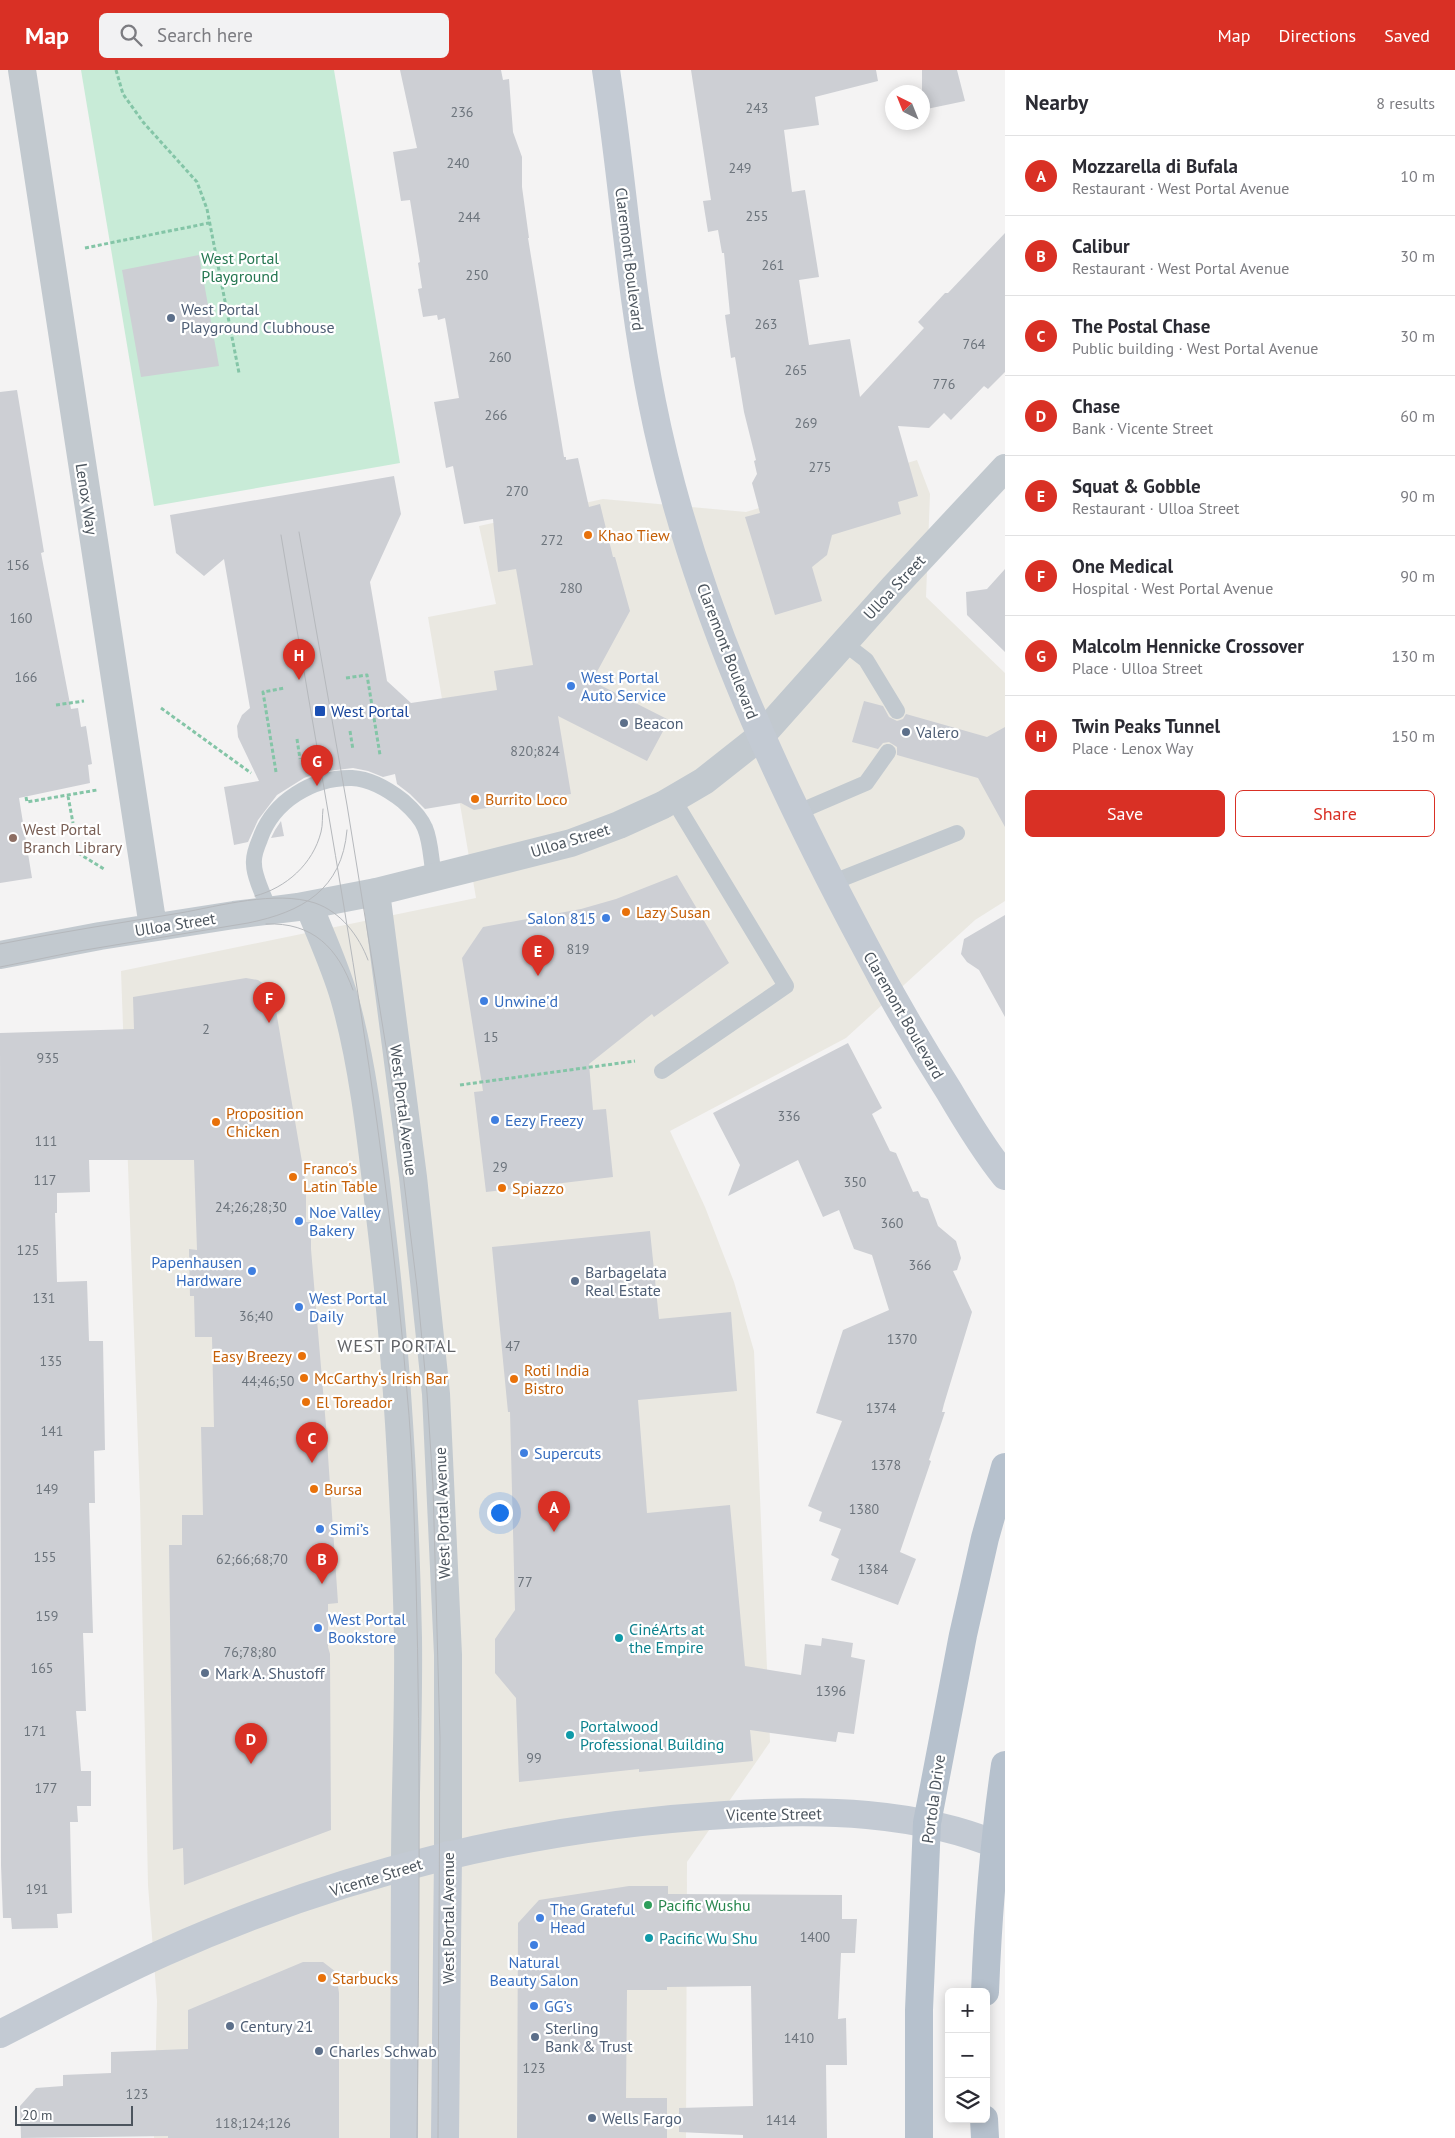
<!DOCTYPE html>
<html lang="en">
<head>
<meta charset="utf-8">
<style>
	:root { --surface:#fff; --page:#f2f2f3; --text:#2b2b33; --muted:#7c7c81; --line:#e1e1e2; --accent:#d93025 }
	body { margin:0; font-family:"PT Sans",sans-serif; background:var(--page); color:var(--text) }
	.controls { position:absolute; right:15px; bottom:15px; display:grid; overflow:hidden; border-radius:8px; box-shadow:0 2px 12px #0003 }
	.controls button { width:45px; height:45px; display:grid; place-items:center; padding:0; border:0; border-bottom:1px solid var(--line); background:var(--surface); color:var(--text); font:25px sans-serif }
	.compass { position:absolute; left:885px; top:15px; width:45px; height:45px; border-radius:50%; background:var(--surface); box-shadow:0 2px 12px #0003; rotate:317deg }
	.scale { position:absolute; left:15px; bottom:12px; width:118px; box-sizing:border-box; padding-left:5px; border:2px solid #4c555e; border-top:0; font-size:14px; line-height:18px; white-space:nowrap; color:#4c555e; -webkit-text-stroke:4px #fff; paint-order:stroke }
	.you { position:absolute; left:499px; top:1442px; width:18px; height:18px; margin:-12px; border:4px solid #fff; border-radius:50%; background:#1a73e8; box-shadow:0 0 0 8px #1a73e833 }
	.badge { display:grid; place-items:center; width:32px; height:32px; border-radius:50%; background:var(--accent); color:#fff; font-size:16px; font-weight:700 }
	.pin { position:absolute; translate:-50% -41px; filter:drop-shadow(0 1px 2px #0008) }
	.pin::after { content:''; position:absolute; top:26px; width:18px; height:15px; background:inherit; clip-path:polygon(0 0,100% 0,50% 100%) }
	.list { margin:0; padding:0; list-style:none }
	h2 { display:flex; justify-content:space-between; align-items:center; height:65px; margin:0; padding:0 20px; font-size:21px }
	h2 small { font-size:16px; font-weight:400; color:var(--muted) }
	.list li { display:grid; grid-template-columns:32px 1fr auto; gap:15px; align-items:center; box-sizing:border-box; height:80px; padding:0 20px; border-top:1px solid var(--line) }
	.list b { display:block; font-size:19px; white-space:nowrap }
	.list p { margin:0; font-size:16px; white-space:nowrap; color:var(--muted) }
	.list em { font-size:16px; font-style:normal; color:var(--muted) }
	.actions { display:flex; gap:10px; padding:15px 20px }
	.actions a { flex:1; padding:11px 0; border:1px solid var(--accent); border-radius:8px; text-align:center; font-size:18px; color:var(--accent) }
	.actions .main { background:var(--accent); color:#fff }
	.icon { flex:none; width:28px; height:28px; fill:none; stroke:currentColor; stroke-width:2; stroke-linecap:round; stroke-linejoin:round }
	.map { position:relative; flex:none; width:1005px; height:2068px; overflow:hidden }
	header { display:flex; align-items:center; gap:30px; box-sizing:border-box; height:70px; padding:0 25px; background:var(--accent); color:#fff }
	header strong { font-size:24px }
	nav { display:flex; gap:28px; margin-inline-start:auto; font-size:18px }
	.search { width:350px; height:45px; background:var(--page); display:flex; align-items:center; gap:12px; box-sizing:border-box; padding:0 18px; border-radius:8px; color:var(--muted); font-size:19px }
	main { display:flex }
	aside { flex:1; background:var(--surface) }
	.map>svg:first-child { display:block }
	.commercial { fill:#eae8e1 }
	.green { fill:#c8ebd7 }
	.building { fill:#cdcfd4 }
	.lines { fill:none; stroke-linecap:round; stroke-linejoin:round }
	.path { stroke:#84c5a7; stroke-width:3; stroke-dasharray:4 2.5; stroke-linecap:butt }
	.lane { stroke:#c2c9cf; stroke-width:16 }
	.street { stroke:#c2c9cf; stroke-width:28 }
	.secondary { stroke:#c3cad3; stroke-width:28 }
	.primary { stroke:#b6c1cd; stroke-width:28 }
	.tram { stroke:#b5b8bc; stroke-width:1 }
	.service-dot { fill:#5c6f8a; stroke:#fff; stroke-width:2 }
	.food-dot { fill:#e8710a; stroke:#fff; stroke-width:2 }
	.shop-dot { fill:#3f7fe0; stroke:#fff; stroke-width:2 }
	.transit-dot { fill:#1a4fb4; stroke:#fff; stroke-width:2 }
	.education-dot { fill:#8d6e63; stroke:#fff; stroke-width:2 }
	.culture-dot { fill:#0f9aa8; stroke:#fff; stroke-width:2 }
	.leisure-dot { fill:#2e9e5b; stroke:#fff; stroke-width:2 }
	.labels { text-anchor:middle; stroke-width:4.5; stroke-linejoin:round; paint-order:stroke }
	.number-label { font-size:14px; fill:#6c747c }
	.park-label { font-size:16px; fill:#257751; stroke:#fff }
	.street-label { font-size:16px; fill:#4c555e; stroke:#fff }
	.service-label { font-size:16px; fill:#4e5e75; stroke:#fff; text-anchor:start }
	.food-label { font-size:16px; fill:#c56008; stroke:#fff; text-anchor:start }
	.shop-label { font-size:16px; fill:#366cbe; stroke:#fff; text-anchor:start }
	.transit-label { font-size:16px; fill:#164399; stroke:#fff; text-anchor:start }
	.education-label { font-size:16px; fill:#785e54; stroke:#fff; text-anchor:start }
	.culture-label { font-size:16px; fill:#0d838f; stroke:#fff; text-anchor:start }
	.leisure-label { font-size:16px; fill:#27864d; stroke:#fff; text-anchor:start }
	.neighbourhood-label { font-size:18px; letter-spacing:1px; fill:#606266; stroke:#fff }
</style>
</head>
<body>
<header>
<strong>Map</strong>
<div class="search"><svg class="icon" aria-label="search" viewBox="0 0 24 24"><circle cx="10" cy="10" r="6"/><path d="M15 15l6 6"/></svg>Search here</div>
<nav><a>Map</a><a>Directions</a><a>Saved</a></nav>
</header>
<main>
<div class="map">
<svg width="1005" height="2068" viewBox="0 0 1005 2068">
	<rect width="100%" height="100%" fill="#f4f3f3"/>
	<!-- commercial -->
	<path class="commercial" d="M 917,390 L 930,424 L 926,527 L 1005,603 L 1005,831 L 975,850 L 846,968 L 670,1061 L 705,1137 L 734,1212 L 754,1281 L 770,1672 L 687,1792 L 686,2068 L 154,2068 L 157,1931 L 148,1815 L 140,1430 L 121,901 L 476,828 L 428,547 L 496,534 L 479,456 L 603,429 L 746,442 Z"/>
	<!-- green -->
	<path class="green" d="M 81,0 L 334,0 L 400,393 L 154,436 Z"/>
	<!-- building -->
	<path class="building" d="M 400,0 L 501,0 L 503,10 L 509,9 L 513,62 L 522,87 L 522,117 L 529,168 L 528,168 L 564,387 L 566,387 L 566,390 L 578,388 L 589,437 L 600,434 L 613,487 L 615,487 L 630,541 L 592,611 L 669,650 L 647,691 L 558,646 L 571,724 L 474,740 L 461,733 L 425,739 L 410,724 L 397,714 L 395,704 L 383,707 L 368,701 L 353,698 L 320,702 L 304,708 L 277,725 L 258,750 L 248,772 L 234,775 L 224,717 L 259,711 L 238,667 L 237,656 L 242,645 L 250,638 L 224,489 L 204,506 L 176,483 L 170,445 L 394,406 L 401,444 L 370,512 L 387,611 L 411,633 L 497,620 L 494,601 L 533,595 L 516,499 L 498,502 L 493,449 L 464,454 L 453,396 L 446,398 L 434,332 L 459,328 L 445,248 L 438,250 L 437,245 L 423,247 L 418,219 L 422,218 L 418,193 L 420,192 L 410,130 L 401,131 L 393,82 L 417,78 Z
		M 691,0 L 876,0 L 878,11 L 815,27 L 819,55 L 784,60 L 792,122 L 805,120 L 819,207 L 799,210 L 809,275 L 850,269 L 860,327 L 924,258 L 918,252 L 945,223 L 948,223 L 1005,163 L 1005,302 L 988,319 L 984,316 L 951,350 L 944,343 L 929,358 L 898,356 L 918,426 L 898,432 L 901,444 L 832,465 L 827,485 L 812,497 L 822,531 L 775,545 L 745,447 L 760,443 L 752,413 L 757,404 L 754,391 L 756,390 L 744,342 L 735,287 L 731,288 L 725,245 L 730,244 L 724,183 L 722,183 L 718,160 L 708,162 L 703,131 L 711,130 Z
		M 922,0 L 957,0 L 965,31 L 922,40 Z
		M 199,185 L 219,296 L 141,307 L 122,200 Z
		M 17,320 L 44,482 L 41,483 L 71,639 L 78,638 L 81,657 L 86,656 L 92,694 L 88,695 L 90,713 L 19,728 L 32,808 L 0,813 L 0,322 Z
		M 1005,499 L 1005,582 L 967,545 L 966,522 L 987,519 Z
		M 864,631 L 883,636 L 889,647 L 897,651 L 903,649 L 906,644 L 987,667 L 1005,657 L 1005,757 L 978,708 L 897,685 L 897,677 L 889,672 L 883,673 L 878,679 L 852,672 Z
		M 281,751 L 284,766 L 271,768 L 275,760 Z
		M 677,805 L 729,893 L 654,947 L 652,944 L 589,994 L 593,1040 L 606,1039 L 613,1107 L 486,1122 L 474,1022 L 483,1021 L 462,888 L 483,857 L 581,839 L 616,829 Z
		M 1005,845 L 1005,947 L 979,900 L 967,892 L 961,884 L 964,869 Z
		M 246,908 L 258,910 L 268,917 L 274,929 L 306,1115 L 306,1152 L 311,1152 L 311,1179 L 326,1356 L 338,1533 L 328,1534 L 328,1577 L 330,1584 L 331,1760 L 184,1815 L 183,1778 L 173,1780 L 169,1475 L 182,1475 L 182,1445 L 203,1445 L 201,1357 L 214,1357 L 212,1267 L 195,1267 L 194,1226 L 190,1226 L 189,1179 L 197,1180 L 194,1090 L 89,1090 L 90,1122 L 57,1123 L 57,1143 L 55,1143 L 57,1212 L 87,1211 L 89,1271 L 103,1271 L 105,1380 L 94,1381 L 95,1433 L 89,1433 L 93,1563 L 83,1563 L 86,1641 L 76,1641 L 81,1701 L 91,1701 L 91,1736 L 77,1736 L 78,1752 L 70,1752 L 72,1843 L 57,1844 L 58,1858 L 12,1859 L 11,1848 L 3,1848 L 1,1795 L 0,963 L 134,959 L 133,927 Z
		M 848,973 L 882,1038 L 872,1044 L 890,1081 L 896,1083 L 913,1122 L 918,1121 L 921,1127 L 928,1129 L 938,1156 L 956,1171 L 961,1188 L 957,1200 L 953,1201 L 972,1242 L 944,1334 L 942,1342 L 945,1342 L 929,1390 L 931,1391 L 900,1482 L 916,1489 L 898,1535 L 831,1510 L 839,1489 L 831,1485 L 841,1459 L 819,1451 L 822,1442 L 808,1436 L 842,1351 L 816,1343 L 843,1260 L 889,1240 L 872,1185 L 854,1179 L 839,1140 L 823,1147 L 798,1090 L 728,1126 L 740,1095 L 713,1043 Z
		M 650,1161 L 659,1249 L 731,1242 L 737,1321 L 638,1330 L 647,1443 L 730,1435 L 745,1596 L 801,1605 L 805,1574 L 821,1576 L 822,1568 L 853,1573 L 851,1587 L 865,1590 L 854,1664 L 838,1662 L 836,1672 L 750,1660 L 753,1691 L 639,1702 L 639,1699 L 519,1712 L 516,1628 L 495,1603 L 495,1569 L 515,1540 L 510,1342 L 508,1342 L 492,1177 Z
		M 629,1816 L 668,1816 L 668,1824 L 842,1825 L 842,1849 L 857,1849 L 855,1883 L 841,1883 L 838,1949 L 846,1948 L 847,1995 L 826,1995 L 827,2068 L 743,2068 L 743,2065 L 679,2062 L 679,2038 L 753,2036 L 751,1916 L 667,1917 L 667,1920 L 627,1920 L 626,2028 L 667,2028 L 667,2068 L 517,2068 L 518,1853 L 539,1830 Z
		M 303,1892 L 323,1892 L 336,1902 L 339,1923 L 339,2068 L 168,2068 L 168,2066 L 21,2068 L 20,2036 L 36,2018 L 63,2016 L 63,2005 L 111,2003 L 111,1982 L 188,1979 L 188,1940 Z"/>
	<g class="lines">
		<!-- path -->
		<path class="path" d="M 116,0 L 123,24 L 143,52 L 197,112 L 207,139 L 239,303
			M 85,178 L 209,153
			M 346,608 L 367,605 L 380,685
			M 56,635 L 84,631
			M 161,638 L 251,703
			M 350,661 L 353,680
			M 297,669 L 300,689
			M 276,702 L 263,622 L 285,618
			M 68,726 L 73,753
			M 26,727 L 27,732 L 97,720
			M 78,783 L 104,799
			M 460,1015 L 635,991"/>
		<!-- lane -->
		<path class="lane" d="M 844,573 L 866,590 L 897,641
			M 796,743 L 866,713 L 888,682
			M 831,813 L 957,763
			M 270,841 C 265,829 254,807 254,794 C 253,786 257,776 260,769 C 273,731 313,707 352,708 C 371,709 389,720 403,731 C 411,738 421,748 425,758 C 431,772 431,791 434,806
			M 662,1001 L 786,916 L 673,729"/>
		<!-- street -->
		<path class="street" d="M 22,0 L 153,857
			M 376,822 L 413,1107 L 436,1324 L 448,1585 L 448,1785
			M 309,836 C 321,866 335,896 344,927 C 365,1000 373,1088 382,1163 C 398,1298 405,1433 408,1568 C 409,1645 405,1722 405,1798
			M 0,885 L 100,866 L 234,845 L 298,837 L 376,822 L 571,773 L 619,755 L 663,735 L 704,711 L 761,666 L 893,518 L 1005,398"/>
		<!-- secondary -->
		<path class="secondary" d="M 606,0 C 623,111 630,222 652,332 C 690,524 773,704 865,876 C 891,926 919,974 949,1021 C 966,1050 984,1080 1005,1106
			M 0,1964 C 55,1936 109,1907 165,1882 C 341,1803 533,1756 725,1745 C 820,1739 916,1740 1005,1778
			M 404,2068 L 405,1798
			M 445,2068 L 448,1785"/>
		<!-- primary -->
		<path class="primary" d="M 985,1922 C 988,1846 994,1770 1005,1695
			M 984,2049 L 985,2068
			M 919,2068 L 919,1940 L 927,1753 L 963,1565 L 985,1468 L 1005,1397"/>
		<!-- tram -->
		<path class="tram" d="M 299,462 L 347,735 L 392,1014 L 417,1217 L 427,1323 L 433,1416 L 440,1668 L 438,2068
			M 281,465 C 328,750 384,1034 407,1322 C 413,1385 414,1447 416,1509 C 421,1695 419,1881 417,2068
			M 255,826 C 286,818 313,794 321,762 C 323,755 322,746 323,739
			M 266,854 C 313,852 338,878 353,920
			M 0,874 C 60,862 120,853 180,843 C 220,836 275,820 315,833 C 341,842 359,866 368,890
			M 0,897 L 79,881 L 248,853 C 302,842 342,820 347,760"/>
	</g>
	<!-- markers -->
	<g class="service-dot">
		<circle cx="171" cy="248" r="5"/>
		<circle cx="624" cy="653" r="5"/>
		<circle cx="906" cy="662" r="5"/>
		<circle cx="575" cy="1211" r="5"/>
		<circle cx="205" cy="1603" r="5"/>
		<circle cx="230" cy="1956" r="5"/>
		<circle cx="535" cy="1967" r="5"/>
		<circle cx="319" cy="1981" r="5"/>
		<circle cx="592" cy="2048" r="5"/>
	</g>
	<g class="food-dot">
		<circle cx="588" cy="465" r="5"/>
		<circle cx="475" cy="729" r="5"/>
		<circle cx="626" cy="842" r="5"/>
		<circle cx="216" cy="1052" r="5"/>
		<circle cx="293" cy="1107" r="5"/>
		<circle cx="502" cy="1118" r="5"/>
		<circle cx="302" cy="1286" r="5"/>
		<circle cx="304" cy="1308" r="5"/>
		<circle cx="514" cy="1309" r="5"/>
		<circle cx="306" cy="1332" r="5"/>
		<circle cx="314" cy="1419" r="5"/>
		<circle cx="322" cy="1908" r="5"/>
	</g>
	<g class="shop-dot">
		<circle cx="571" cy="616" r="5"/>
		<circle cx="606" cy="848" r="5"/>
		<circle cx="484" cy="931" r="5"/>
		<circle cx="495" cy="1050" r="5"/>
		<circle cx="299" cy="1151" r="5"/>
		<circle cx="252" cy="1201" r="5"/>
		<circle cx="299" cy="1237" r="5"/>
		<circle cx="524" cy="1383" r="5"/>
		<circle cx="320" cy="1459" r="5"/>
		<circle cx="318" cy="1558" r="5"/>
		<circle cx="540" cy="1848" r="5"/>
		<circle cx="534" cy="1875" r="5"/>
		<circle cx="534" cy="1936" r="5"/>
	</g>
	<rect class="transit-dot" x="314" y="635" width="12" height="12" rx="2.5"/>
	<circle class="education-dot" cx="13" cy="768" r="5"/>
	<g class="culture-dot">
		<circle cx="619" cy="1568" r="5"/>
		<circle cx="570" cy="1665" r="5"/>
		<circle cx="649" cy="1868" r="5"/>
	</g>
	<circle class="leisure-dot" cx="648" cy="1835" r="5"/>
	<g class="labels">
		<!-- number labels -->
		<g class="number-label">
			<text x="757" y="43">243</text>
			<text x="462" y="47">236</text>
			<text x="458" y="98">240</text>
			<text x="740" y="103">249</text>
			<text x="757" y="151">255</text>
			<text x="469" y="152">244</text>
			<text x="773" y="200">261</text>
			<text x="477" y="210">250</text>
			<text x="766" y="259">263</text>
			<text x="974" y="279">764</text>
			<text x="500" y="292">260</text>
			<text x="796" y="305">265</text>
			<text x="944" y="319">776</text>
			<text x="496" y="350">266</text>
			<text x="806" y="358">269</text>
			<text x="820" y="402">275</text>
			<text x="517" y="426">270</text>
			<text x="552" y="475">272</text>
			<text x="18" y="500">156</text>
			<text x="571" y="523">280</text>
			<text x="21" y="553">160</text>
			<text x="26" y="612">166</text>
			<text x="535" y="686">820;824</text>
			<text x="578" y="884">819</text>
			<text x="206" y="964">2</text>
			<text x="491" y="972">15</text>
			<text x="48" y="993">935</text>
			<text x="789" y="1051">336</text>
			<text x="46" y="1076">111</text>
			<text x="500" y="1102">29</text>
			<text x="45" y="1115">117</text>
			<text x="855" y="1117">350</text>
			<text x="251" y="1142">24;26;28;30</text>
			<text x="892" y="1158">360</text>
			<text x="28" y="1185">125</text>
			<text x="920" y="1200">366</text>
			<text x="44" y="1233">131</text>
			<text x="256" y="1251">36;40</text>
			<text x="902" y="1274">1370</text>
			<text x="513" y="1281">47</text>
			<text x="51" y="1296">135</text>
			<text x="268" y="1316">44;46;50</text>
			<text x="881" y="1343">1374</text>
			<text x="52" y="1366">141</text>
			<text x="886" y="1400">1378</text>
			<text x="47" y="1424">149</text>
			<text x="864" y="1444">1380</text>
			<text x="45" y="1492">155</text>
			<text x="252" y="1494">62;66;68;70</text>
			<text x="873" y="1504">1384</text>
			<text x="525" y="1517">77</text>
			<text x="47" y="1551">159</text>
			<text x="250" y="1587">76;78;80</text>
			<text x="42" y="1603">165</text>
			<text x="831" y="1626">1396</text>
			<text x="35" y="1666">171</text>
			<text x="534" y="1693">99</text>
			<text x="46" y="1723">177</text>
			<text x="37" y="1824">191</text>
			<text x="815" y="1872">1400</text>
			<text x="799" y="1973">1410</text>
			<text x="534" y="2003">123</text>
			<text x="137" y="2029">123</text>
			<text x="781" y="2055">1414</text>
			<text x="253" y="2058">118;124;126</text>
		</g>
		<!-- park labels -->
		<g class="park-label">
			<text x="240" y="194">West Portal<tspan x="240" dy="18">Playground</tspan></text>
		</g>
		<!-- street labels -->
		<g class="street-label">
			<text transform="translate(630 189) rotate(83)" y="6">Claremont Boulevard</text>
			<text transform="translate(87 429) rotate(81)" y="6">Lenox Way</text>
			<text transform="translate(894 517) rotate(-47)" y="6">Ulloa Street</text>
			<text transform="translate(728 581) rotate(69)" y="6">Claremont Boulevard</text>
			<text transform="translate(570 770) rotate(-17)" y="6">Ulloa Street</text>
			<text transform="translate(175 854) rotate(-9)" y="6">Ulloa Street</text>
			<text transform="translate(904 945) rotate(60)" y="6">Claremont Boulevard</text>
			<text transform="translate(404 1040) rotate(83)" y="6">West Portal Avenue</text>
			<text transform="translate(442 1443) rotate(-92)" y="6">West Portal Avenue</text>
			<text transform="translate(933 1729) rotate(-82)" y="6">Portola Drive</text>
			<text transform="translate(774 1744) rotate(-1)" y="6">Vicente Street</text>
			<text transform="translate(376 1807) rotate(-17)" y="6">Vicente Street</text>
			<text transform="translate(448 1848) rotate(-90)" y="6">West Portal Avenue</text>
		</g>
		<!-- service labels -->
		<g class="service-label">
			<text x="181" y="245">West Portal<tspan x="181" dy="18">Playground Clubhouse</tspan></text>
			<text x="634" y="659">Beacon</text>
			<text x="916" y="668">Valero</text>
			<text x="585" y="1208">Barbagelata<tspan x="585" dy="18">Real Estate</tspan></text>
			<text x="215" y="1609">Mark A. Shustoff</text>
			<text x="240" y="1962">Century 21</text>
			<text x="545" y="1964">Sterling<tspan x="545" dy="18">Bank &amp; Trust</tspan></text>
			<text x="329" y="1987">Charles Schwab</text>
			<text x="602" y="2054">Wells Fargo</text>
		</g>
		<!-- food labels -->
		<g class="food-label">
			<text x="598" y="471">Khao Tiew</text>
			<text x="485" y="735">Burrito Loco</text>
			<text x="636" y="848">Lazy Susan</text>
			<text x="226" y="1049">Proposition<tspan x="226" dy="18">Chicken</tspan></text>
			<text x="303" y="1104">Franco's<tspan x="303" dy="18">Latin Table</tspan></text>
			<text x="512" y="1124">Spiazzo</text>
			<text x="292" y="1292" text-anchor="end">Easy Breezy</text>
			<text x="524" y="1306">Roti India<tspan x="524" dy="18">Bistro</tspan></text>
			<text x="314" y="1314">McCarthy‘s Irish Bar</text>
			<text x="316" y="1338">El Toreador</text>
			<text x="324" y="1425">Bursa</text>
			<text x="332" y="1914">Starbucks</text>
		</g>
		<!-- shop labels -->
		<g class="shop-label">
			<text x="581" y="613">West Portal<tspan x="581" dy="18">Auto Service</tspan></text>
			<text x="596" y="854" text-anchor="end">Salon 815</text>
			<text x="494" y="937">Unwine'd</text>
			<text x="505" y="1056">Eezy Freezy</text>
			<text x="309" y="1148">Noe Valley<tspan x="309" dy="18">Bakery</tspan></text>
			<text x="242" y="1198" text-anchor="end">Papenhausen<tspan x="242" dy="18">Hardware</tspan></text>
			<text x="309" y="1234">West Portal<tspan x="309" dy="18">Daily</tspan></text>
			<text x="534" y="1389">Supercuts</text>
			<text x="330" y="1465">Simi’s</text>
			<text x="328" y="1555">West Portal<tspan x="328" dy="18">Bookstore</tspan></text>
			<text x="550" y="1845">The Grateful<tspan x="550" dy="18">Head</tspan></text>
			<text x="534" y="1898" text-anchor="middle">Natural<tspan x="534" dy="18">Beauty Salon</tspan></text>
			<text x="544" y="1942">GG’s</text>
		</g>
		<!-- transit labels -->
		<g class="transit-label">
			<text x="331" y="647">West Portal</text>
		</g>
		<!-- education labels -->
		<g class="education-label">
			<text x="23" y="765">West Portal<tspan x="23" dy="18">Branch Library</tspan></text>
		</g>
		<!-- culture labels -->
		<g class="culture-label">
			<text x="629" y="1565">CinéArts at<tspan x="629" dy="18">the Empire</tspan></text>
			<text x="580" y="1662">Portalwood<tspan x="580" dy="18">Professional Building</tspan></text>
			<text x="659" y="1874">Pacific Wu Shu</text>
		</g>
		<!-- leisure labels -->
		<g class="leisure-label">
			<text x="658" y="1841">Pacific Wushu</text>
		</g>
		<!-- neighbourhood labels -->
		<g class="neighbourhood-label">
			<text x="397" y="1282">WEST PORTAL</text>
		</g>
	</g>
</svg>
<div class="controls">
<button>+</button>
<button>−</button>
<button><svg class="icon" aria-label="layers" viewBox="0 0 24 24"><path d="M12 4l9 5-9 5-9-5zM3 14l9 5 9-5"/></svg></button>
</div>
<svg class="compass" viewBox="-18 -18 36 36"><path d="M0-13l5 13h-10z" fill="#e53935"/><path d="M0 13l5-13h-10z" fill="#7c7c81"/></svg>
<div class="scale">20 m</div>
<div class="you"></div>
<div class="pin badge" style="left:554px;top:1462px">A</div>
<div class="pin badge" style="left:322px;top:1514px">B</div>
<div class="pin badge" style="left:312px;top:1393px">C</div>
<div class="pin badge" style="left:251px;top:1694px">D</div>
<div class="pin badge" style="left:538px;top:906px">E</div>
<div class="pin badge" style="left:269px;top:953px">F</div>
<div class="pin badge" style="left:317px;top:716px">G</div>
<div class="pin badge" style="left:299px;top:610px">H</div>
</div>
<aside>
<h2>Nearby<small>8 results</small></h2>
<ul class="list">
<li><span class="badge">A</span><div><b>Mozzarella di Bufala</b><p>Restaurant · West Portal Avenue</p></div><em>10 m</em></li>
<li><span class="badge">B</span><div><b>Calibur</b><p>Restaurant · West Portal Avenue</p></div><em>30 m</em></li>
<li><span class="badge">C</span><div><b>The Postal Chase</b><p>Public building · West Portal Avenue</p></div><em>30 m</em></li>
<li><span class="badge">D</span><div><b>Chase</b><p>Bank · Vicente Street</p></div><em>60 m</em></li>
<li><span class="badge">E</span><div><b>Squat &amp; Gobble</b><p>Restaurant · Ulloa Street</p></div><em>90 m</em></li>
<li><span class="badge">F</span><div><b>One Medical</b><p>Hospital · West Portal Avenue</p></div><em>90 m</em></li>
<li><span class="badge">G</span><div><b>Malcolm Hennicke Crossover</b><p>Place · Ulloa Street</p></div><em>130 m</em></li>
<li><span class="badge">H</span><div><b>Twin Peaks Tunnel</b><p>Place · Lenox Way</p></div><em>150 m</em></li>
</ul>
<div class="actions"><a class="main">Save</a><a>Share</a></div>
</aside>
</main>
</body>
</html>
